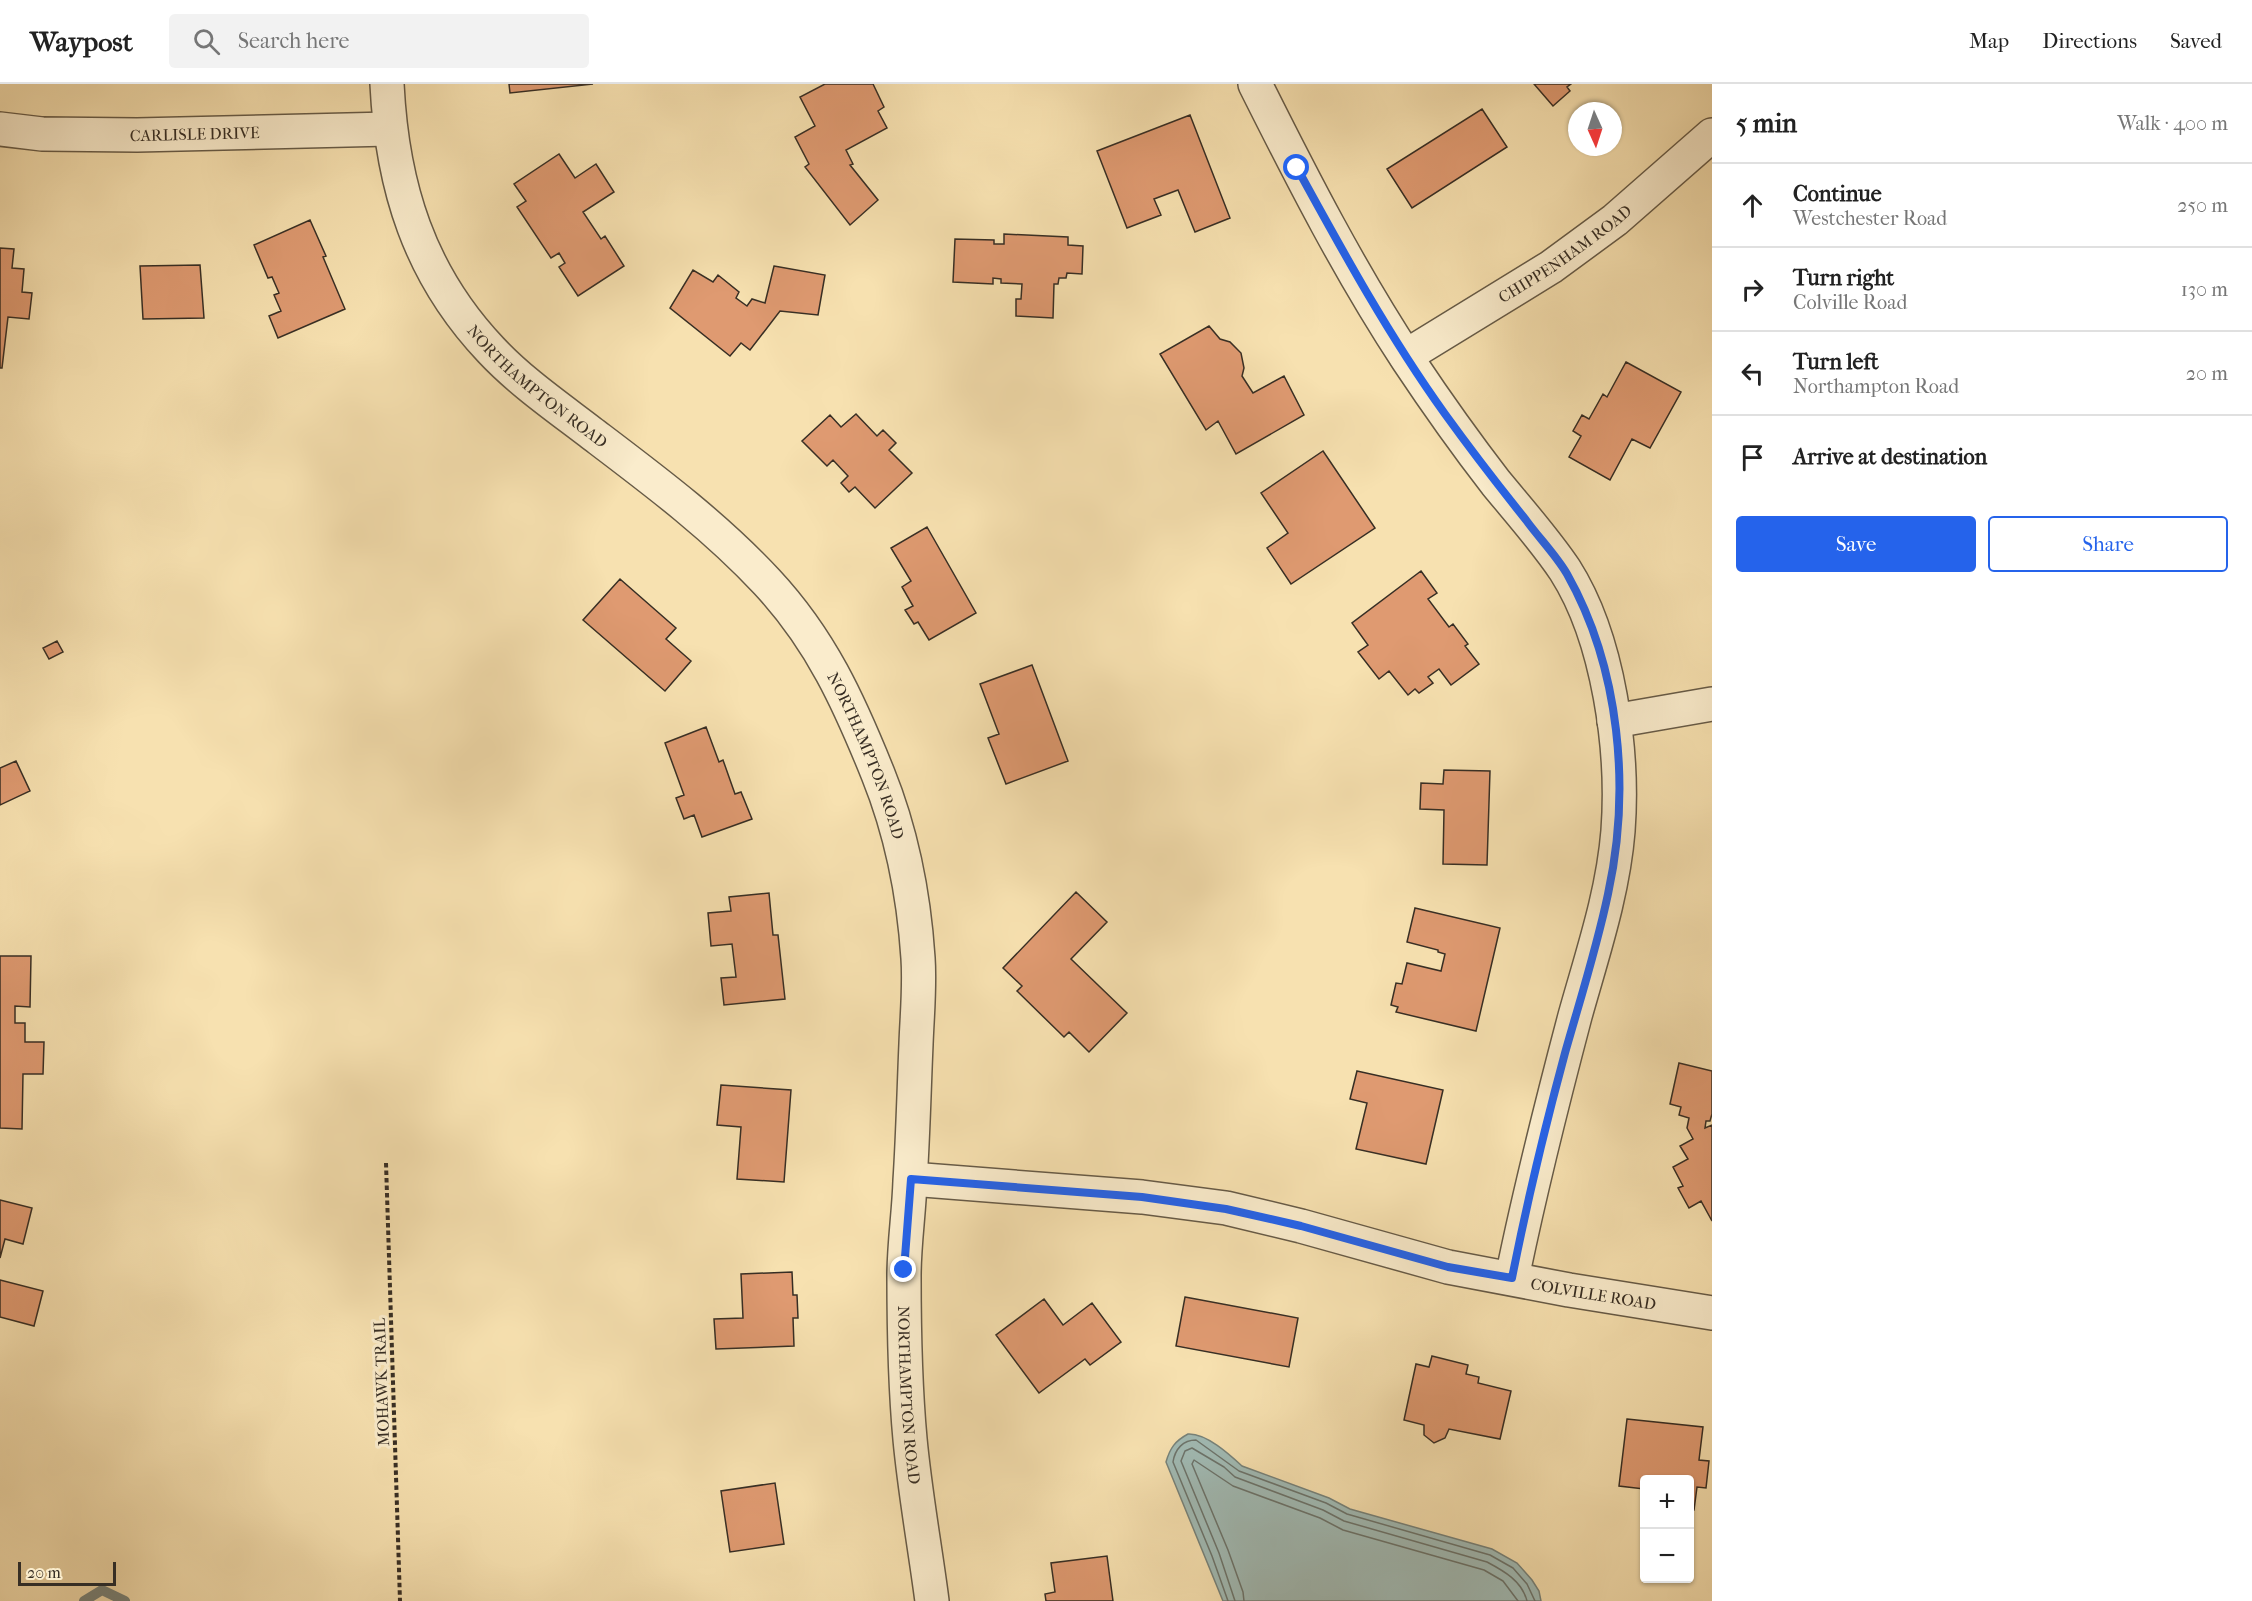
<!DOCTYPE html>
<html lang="en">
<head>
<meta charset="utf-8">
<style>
	:root { --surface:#fff; --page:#f2f2f2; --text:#222; --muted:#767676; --line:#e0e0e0; --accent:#2563eb }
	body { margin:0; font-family:"IM FELL French Canon",serif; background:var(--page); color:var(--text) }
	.controls { position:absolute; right:18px; bottom:18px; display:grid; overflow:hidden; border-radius:6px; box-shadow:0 2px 4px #0004 }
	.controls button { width:54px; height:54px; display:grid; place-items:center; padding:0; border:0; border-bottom:2px solid var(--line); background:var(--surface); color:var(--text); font:30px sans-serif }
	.compass { position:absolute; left:1568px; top:18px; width:54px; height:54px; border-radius:50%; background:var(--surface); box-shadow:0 2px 4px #0004; rotate:177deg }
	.scale { position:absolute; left:18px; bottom:15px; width:98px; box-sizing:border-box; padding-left:6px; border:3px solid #372e24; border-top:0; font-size:16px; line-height:21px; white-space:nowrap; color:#372e24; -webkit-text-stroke:4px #faeccc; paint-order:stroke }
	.stop { position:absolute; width:18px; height:18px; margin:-14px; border:4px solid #2563eb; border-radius:50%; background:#fff }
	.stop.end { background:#2563eb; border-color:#fff; box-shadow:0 2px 6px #0008 }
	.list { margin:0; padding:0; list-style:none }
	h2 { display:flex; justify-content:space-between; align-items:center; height:78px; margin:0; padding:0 24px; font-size:26px }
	h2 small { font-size:20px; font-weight:400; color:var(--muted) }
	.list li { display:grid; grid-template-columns:39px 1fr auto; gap:18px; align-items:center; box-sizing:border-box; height:84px; padding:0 24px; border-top:2px solid var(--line) }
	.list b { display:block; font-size:22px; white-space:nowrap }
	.list p { margin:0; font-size:20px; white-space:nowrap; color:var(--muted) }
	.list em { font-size:20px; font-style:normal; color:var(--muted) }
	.actions { display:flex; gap:12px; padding:18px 24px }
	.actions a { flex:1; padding:14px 0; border:2px solid var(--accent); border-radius:6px; text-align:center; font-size:21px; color:var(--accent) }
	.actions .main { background:var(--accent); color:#fff }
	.icon { flex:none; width:33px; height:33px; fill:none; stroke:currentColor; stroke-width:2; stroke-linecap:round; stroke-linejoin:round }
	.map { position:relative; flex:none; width:1712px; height:1517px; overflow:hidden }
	header { display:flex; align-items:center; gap:36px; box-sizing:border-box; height:84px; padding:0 30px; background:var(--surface); border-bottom:2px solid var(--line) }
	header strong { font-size:28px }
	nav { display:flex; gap:33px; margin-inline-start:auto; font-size:21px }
	.search { width:420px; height:54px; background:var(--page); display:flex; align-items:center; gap:15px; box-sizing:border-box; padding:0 21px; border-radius:6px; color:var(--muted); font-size:22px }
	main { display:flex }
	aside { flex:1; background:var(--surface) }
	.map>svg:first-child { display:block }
	.water { fill:#a1bbb5; stroke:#77837b; stroke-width:1.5 }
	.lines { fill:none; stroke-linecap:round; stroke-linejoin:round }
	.shore { stroke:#6c746c; stroke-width:1.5 }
	.stream { stroke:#77837b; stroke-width:10 }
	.building { fill:#df9a71; stroke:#372e24; stroke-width:1.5 }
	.minor-casing { stroke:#675b47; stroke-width:36 }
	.path { stroke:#372e24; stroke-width:4; stroke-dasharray:4.5 3; stroke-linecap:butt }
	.minor { stroke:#faeccc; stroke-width:33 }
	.route { stroke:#2563eb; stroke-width:8 }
	.labels { text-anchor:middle; stroke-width:6; stroke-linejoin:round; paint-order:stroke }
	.street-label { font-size:16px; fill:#372e24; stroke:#faeccc }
</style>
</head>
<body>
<header>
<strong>Waypost</strong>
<div class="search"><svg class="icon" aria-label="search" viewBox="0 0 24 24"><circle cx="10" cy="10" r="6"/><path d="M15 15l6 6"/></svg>Search here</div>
<nav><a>Map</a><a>Directions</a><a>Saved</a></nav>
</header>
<main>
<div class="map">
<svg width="1712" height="1517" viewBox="0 0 1712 1517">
	<rect width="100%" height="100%" fill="#f7e1b0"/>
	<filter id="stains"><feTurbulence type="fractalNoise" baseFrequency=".00333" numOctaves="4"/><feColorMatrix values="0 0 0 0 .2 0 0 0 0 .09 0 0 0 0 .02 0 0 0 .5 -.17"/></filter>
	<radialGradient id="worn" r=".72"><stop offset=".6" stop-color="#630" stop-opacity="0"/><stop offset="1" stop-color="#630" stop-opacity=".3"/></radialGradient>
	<!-- water -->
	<path class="water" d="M 1188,1350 C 1206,1349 1229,1370 1242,1382 L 1329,1414 L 1350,1425 L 1492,1465 L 1517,1479 L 1532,1496 L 1539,1507 L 1541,1517 L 1223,1517 L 1166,1378 C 1170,1364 1175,1357 1188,1350 Z"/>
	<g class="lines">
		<!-- shore -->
		<path class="shore" d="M 1228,1517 L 1212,1472 L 1173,1378 C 1175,1365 1183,1356 1196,1356 L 1239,1387 L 1326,1419 L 1347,1430 L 1490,1471 L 1513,1484 L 1527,1500 L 1535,1517
			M 1235,1517 L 1219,1469 L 1181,1377 L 1185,1367 L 1192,1364 L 1224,1383 L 1235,1393 L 1323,1426 L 1344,1437 L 1487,1478 C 1504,1487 1522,1497 1527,1517
			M 1244,1517 L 1243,1508 L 1228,1466 L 1192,1380 L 1194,1376 L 1233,1402 L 1320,1434 L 1343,1446 L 1484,1486 L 1503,1497 L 1518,1517"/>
		<!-- stream -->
		<path class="stream" d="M 84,1517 L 102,1506 L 125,1517"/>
	</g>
	<!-- building -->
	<path class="building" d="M 509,0 L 593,0 L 510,9 Z
		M 825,0 L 873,0 L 884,23 L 878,27 L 887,44 L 846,66 L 853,80 L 850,81 L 878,116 L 850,141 L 805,83 L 809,80 L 795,53 L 815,42 L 800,13 Z
		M 1534,0 L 1571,0 L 1567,3 L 1570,7 L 1553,22 Z
		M 1482,25 L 1507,63 L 1412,124 L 1387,85 Z
		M 1190,31 L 1230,134 L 1195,148 L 1178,106 L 1154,115 L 1161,131 L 1127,144 L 1097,67 Z
		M 559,70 L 575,94 L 596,80 L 614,108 L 583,128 L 601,155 L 605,152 L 624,182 L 578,212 L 559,183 L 565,179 L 559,169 L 551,174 L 517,123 L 526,117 L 514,100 Z
		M 310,136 L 326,172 L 323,173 L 345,225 L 278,254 L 269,232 L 281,227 L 274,211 L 279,209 L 272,193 L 268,194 L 254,161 Z
		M 1004,150 L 1068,153 L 1068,161 L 1083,162 L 1082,190 L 1067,189 L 1066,194 L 1059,194 L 1058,200 L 1054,200 L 1053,234 L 1016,232 L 1016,215 L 1021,215 L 1022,200 L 1001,199 L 1001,195 L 993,194 L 993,200 L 953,198 L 955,155 L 994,156 L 994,160 L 1004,160 Z
		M 0,164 L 14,165 L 12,184 L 24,185 L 22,208 L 32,209 L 29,235 L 8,233 L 2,284 L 0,284 Z
		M 200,181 L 204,234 L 143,235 L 140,182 Z
		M 774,182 L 825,191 L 818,231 L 780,227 L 750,266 L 741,259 L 730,272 L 670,224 L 693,186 L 713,198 L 718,191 L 739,208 L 736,214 L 747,222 L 752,215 L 765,219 Z
		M 1209,242 L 1220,255 L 1230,258 L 1241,269 L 1244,284 L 1242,292 L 1253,309 L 1284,292 L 1304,331 L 1236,370 L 1218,337 L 1206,346 L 1160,270 Z
		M 1626,278 L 1681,308 L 1650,364 L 1632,355 L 1610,396 L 1569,373 L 1581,352 L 1573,347 L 1582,331 L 1589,335 L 1603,310 L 1607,313 Z
		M 856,330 L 877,352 L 883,346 L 896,359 L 889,366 L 912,389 L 875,424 L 855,403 L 849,408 L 841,399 L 848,392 L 833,376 L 827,382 L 802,357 L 830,331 L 841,343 Z
		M 1323,367 L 1375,444 L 1291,500 L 1267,464 L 1288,449 L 1261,409 Z
		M 927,443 L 976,529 L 929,556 L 918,538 L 914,540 L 905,526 L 913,522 L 902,503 L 911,497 L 891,464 Z
		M 1421,487 L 1437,509 L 1428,515 L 1449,543 L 1453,540 L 1468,560 L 1465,562 L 1479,580 L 1451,601 L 1439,585 L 1428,593 L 1433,599 L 1419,609 L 1415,605 L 1408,611 L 1389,587 L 1379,595 L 1358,568 L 1368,561 L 1352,539 Z
		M 620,495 L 676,544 L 666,555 L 691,577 L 665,607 L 583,536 Z
		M 57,557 L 63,568 L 49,575 L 43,564 Z
		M 1032,581 L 1068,677 L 1006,700 L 988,654 L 999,650 L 980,600 Z
		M 706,643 L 719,678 L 723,676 L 735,710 L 741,708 L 752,735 L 702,753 L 694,731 L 684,735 L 676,714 L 684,711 L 665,659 Z
		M 16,677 L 30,707 L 0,721 L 0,684 Z
		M 1444,686 L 1490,687 L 1487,781 L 1443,780 L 1444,726 L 1420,725 L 1421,699 L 1443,700 Z
		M 1076,808 L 1107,838 L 1071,875 L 1127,929 L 1089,968 L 1069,948 L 1064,953 L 1017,907 L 1022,902 L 1003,884 Z
		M 769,809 L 773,851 L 778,851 L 785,915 L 724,921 L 721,894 L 736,893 L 732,860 L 711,862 L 708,829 L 731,827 L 729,813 Z
		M 1415,824 L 1500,844 L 1476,947 L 1396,928 L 1398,923 L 1391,921 L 1396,899 L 1402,900 L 1407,879 L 1441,887 L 1445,870 L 1438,868 L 1438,866 L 1407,858 Z
		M 0,872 L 31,872 L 30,923 L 15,922 L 15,939 L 25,939 L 25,958 L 44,958 L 43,990 L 23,990 L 22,1045 L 0,1044 Z
		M 1679,979 L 1712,987 L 1712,1030 L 1710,1037 L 1706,1037 L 1705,1044 L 1712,1041 L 1712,1137 L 1701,1117 L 1689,1124 L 1678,1104 L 1683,1102 L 1673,1083 L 1688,1075 L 1680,1062 L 1693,1055 L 1687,1044 L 1689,1034 L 1679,1031 L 1681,1023 L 1670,1020 Z
		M 1357,987 L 1443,1006 L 1426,1080 L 1356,1065 L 1367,1019 L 1350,1015 Z
		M 721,1001 L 791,1006 L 784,1098 L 737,1095 L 741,1043 L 717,1041 Z
		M 0,1116 L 32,1124 L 23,1160 L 5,1155 L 0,1174 Z
		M 792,1188 L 793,1211 L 797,1211 L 798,1234 L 793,1234 L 794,1262 L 716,1265 L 714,1235 L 743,1234 L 741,1190 Z
		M 0,1196 L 43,1207 L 34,1242 L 0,1233 Z
		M 1185,1213 L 1298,1234 L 1289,1283 L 1176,1262 Z
		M 1044,1215 L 1063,1241 L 1092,1219 L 1121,1258 L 1090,1281 L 1085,1275 L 1039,1309 L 996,1251 Z
		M 1432,1272 L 1468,1281 L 1466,1290 L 1479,1293 L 1478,1299 L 1511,1307 L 1500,1355 L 1449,1345 L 1445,1354 L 1434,1359 L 1424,1351 L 1424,1341 L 1404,1336 L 1416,1280 L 1429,1283 Z
		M 1627,1335 L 1703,1343 L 1699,1376 L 1709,1377 L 1706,1404 L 1697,1403 L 1694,1426 L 1690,1426 L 1690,1396 L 1644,1396 L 1644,1405 L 1619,1402 Z
		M 775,1399 L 784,1460 L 730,1468 L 721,1407 Z
		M 1107,1472 L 1113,1517 L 1046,1517 L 1045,1510 L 1055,1508 L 1051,1479 Z"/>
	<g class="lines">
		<!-- minor casing -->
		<g class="minor-casing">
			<g id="minor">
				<path id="s1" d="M 387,0 C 392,102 419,190 491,266 C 520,297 556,322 590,348 C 652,395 714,441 767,498 C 821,556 849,618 878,690 C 901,747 914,813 918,874 C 920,903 917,932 916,960 C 914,1006 913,1052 910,1097 C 909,1129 904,1160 904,1192 C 904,1246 905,1301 910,1355 C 915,1409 925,1463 932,1517"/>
				<path d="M 1255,0 C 1302,94 1350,188 1408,276 C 1436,318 1465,359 1496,399 C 1519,427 1545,456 1565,486 C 1609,555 1624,667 1618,747 C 1613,810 1592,871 1575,932 C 1552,1019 1530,1106 1512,1194"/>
				<path id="s2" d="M 0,45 L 42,50 L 137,51 L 389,45"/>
				<path id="s3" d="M 1406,272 L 1551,183 L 1615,136 L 1712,51"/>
				<path d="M 1614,637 L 1712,620"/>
				<path id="s4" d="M 911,1095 L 1142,1113 L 1226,1124 L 1301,1142 L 1448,1183 L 1569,1206 L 1712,1229"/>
			</g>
		</g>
		<!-- path -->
		<path class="path" d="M 386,1079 L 400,1517"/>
		<!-- minor -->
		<use href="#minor" class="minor"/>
	</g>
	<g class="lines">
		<!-- route -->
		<path class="route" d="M 904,1186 L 911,1095 L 1142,1113 L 1226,1125 L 1301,1142 L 1448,1183 L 1512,1194 C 1527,1118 1545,1043 1565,969 C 1580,916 1597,863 1608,810 C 1631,705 1620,584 1567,490 C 1556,471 1539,454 1526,436 C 1498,401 1471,366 1445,330 C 1389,252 1343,168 1297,84"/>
	</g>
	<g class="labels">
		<!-- street labels -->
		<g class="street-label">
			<text dy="6" stroke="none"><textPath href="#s2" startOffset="195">CARLISLE DRIVE</textPath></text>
			<text dy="6" stroke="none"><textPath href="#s3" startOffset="189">CHIPPENHAM ROAD</textPath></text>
			<text dy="6" stroke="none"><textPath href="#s1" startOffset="351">NORTHAMPTON ROAD</textPath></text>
			<text dy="6" stroke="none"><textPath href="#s1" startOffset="855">NORTHAMPTON ROAD</textPath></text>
			<text dy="6" stroke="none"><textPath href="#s4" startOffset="694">COLVILLE ROAD</textPath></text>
			<text transform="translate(381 1298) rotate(-92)" y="6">MOHAWK TRAIL</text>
			<text dy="6" stroke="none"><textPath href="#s1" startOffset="1503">NORTHAMPTON ROAD</textPath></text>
		</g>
	</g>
	<rect width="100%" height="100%" filter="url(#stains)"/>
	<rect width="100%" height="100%" fill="url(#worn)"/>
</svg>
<div class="controls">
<button>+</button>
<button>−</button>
</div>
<svg class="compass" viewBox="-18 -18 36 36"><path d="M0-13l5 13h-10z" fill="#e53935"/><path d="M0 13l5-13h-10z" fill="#767676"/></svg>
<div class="scale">20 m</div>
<div class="stop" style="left:1297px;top:84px"></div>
<div class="stop end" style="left:904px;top:1186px"></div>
</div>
<aside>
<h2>5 min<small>Walk · 400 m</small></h2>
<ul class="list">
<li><svg class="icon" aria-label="ahead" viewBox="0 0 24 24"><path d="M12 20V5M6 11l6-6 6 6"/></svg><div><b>Continue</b><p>Westchester Road</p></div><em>250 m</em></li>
<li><svg class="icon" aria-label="right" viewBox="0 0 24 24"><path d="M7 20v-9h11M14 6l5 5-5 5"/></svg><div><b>Turn right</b><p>Colville Road</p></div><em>130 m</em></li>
<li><svg class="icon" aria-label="left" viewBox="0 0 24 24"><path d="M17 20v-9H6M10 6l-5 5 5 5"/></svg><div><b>Turn left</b><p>Northampton Road</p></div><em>20 m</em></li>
<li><svg class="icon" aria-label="arrive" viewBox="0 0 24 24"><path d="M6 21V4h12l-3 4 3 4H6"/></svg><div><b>Arrive at destination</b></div></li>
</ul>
<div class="actions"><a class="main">Save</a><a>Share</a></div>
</aside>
</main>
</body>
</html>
